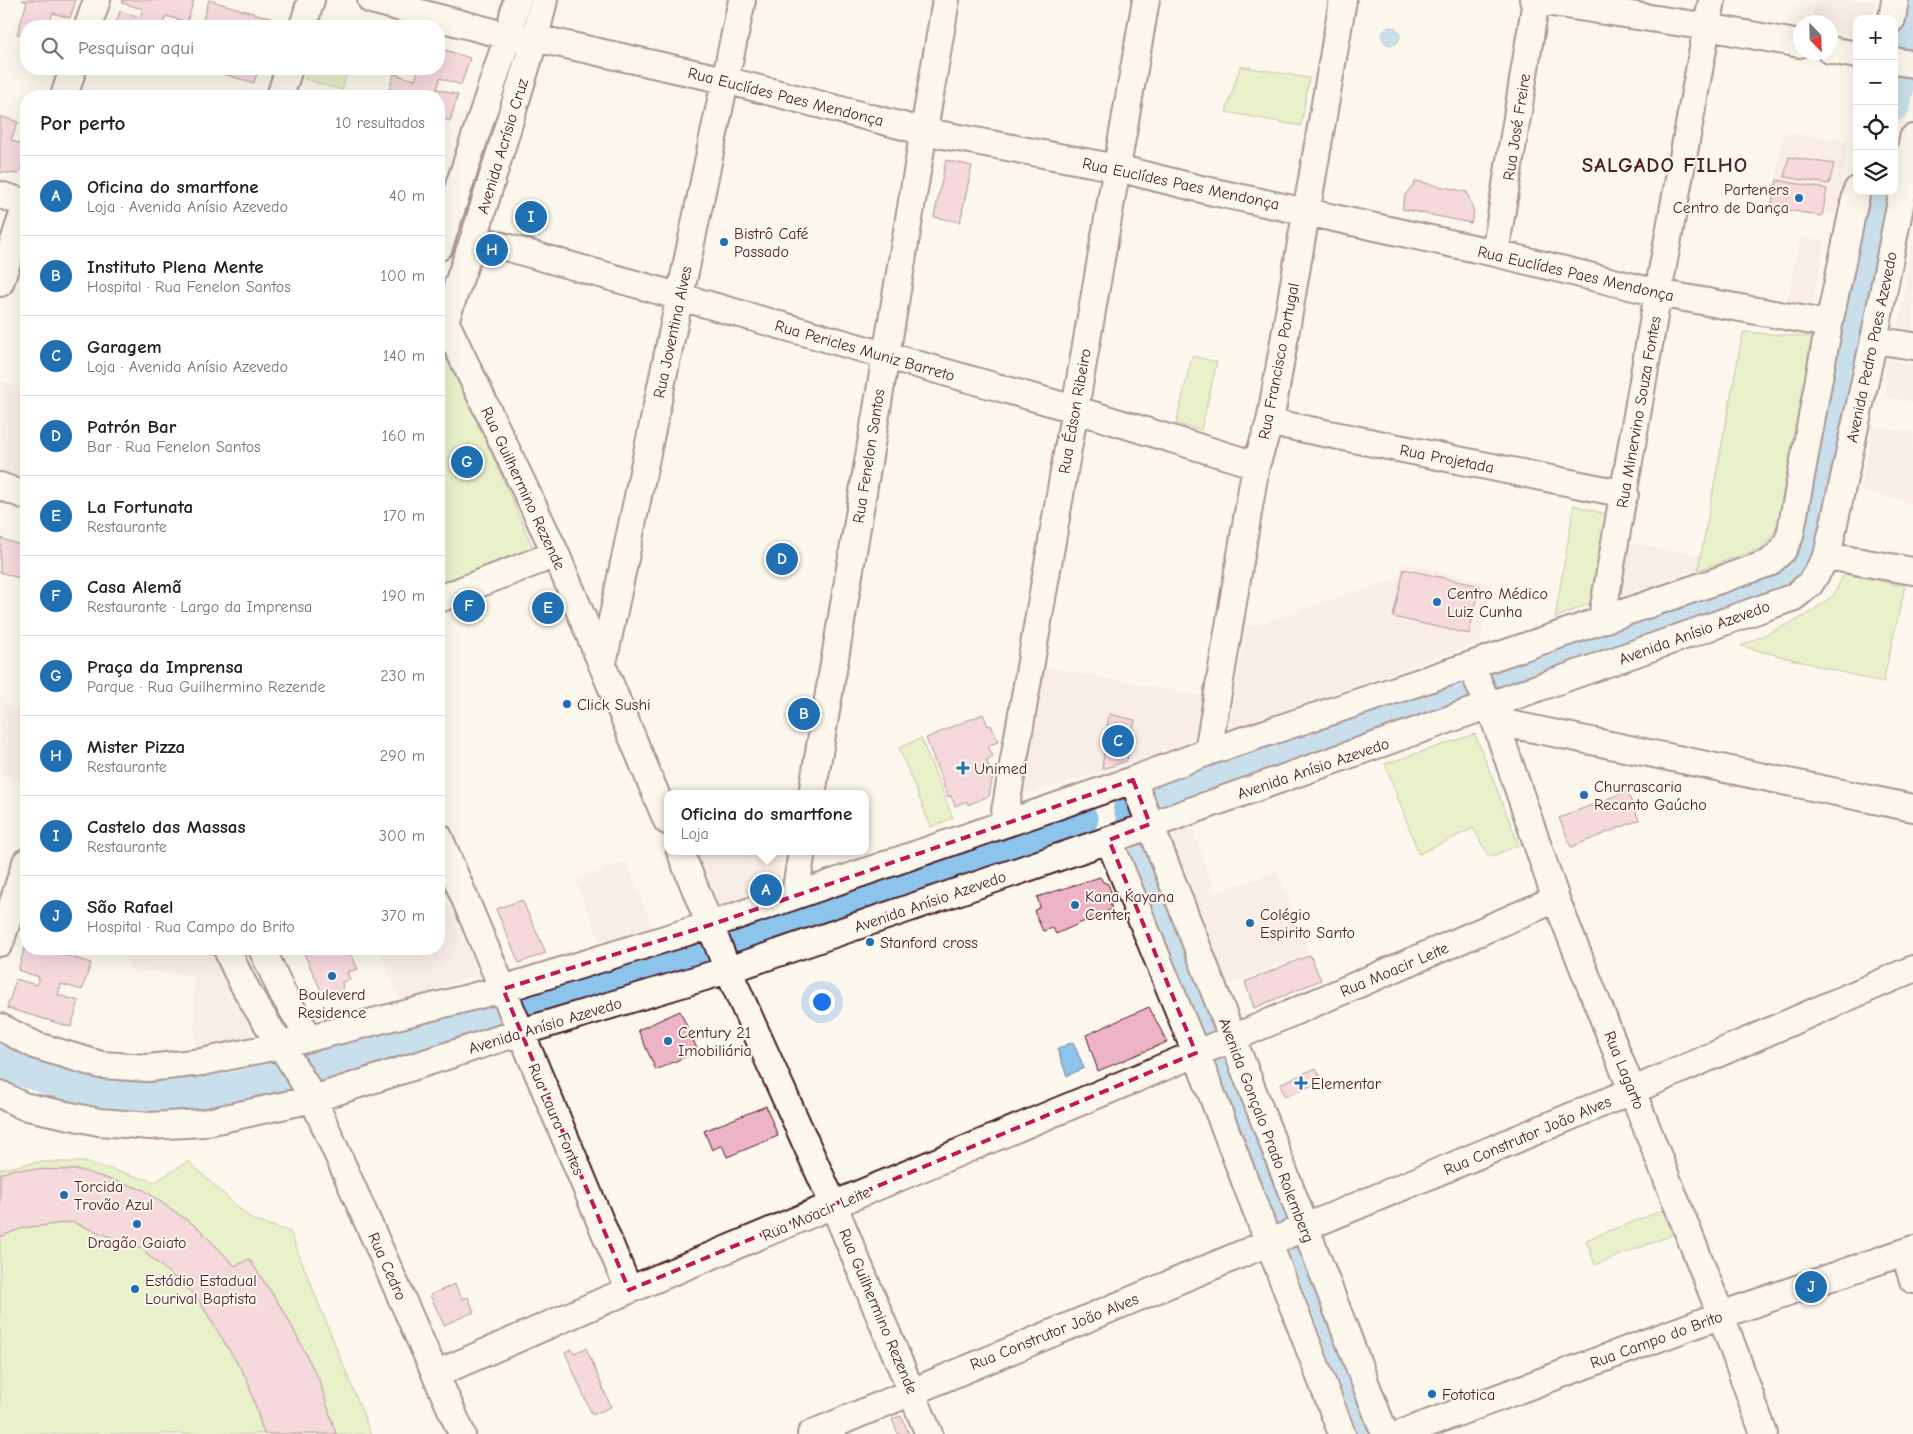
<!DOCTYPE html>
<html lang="pt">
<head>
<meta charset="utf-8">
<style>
	:root { --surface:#fff; --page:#f6f6f6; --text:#202124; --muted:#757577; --line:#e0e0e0; --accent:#1f6fb2 }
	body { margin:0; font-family:"Comic Neue",sans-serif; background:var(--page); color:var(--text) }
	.controls { position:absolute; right:15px; top:15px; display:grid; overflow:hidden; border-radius:10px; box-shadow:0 5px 20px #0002 }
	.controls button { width:45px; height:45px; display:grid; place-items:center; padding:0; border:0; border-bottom:1px solid var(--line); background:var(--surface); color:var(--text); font:25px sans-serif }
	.compass { position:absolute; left:1793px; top:15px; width:45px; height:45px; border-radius:50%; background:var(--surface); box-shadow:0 5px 20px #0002; rotate:157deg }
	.you { position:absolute; left:821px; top:1001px; width:18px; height:18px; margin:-12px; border:4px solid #fff; border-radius:50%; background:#1a73e8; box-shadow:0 0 0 8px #1a73e833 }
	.badge { display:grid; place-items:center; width:32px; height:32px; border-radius:50%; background:var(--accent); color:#fff; font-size:16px; font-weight:700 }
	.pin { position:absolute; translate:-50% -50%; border:2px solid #fff; box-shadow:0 1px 5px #0006 }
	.popup { position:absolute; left:664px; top:790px; width:205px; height:65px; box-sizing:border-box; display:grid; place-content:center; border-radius:10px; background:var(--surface); filter:drop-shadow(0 1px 4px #0005); font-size:16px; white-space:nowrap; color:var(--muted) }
	.popup b { font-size:19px; color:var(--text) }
	.popup::after { content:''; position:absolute; left:50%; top:100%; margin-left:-10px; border:10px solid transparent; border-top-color:var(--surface) }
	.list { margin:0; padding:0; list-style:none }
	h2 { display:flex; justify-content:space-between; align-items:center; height:65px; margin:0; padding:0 20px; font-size:21px }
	h2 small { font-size:16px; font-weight:400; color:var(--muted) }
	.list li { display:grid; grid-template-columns:32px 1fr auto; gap:15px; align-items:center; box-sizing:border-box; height:80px; padding:0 20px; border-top:1px solid var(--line) }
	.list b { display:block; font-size:19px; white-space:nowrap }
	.list p { margin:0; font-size:16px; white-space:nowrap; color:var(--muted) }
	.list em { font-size:16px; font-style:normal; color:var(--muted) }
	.icon { flex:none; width:28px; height:28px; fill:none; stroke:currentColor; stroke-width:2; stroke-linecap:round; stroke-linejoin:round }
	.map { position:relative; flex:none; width:1913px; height:1434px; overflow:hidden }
	.search { position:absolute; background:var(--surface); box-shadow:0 5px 20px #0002; left:20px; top:20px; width:425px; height:55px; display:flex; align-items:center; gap:12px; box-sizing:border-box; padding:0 18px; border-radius:20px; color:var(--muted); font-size:19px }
	.panel { position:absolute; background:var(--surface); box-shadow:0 5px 20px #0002; left:20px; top:90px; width:425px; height:865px; border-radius:20px }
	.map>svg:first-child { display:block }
	.built { fill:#f7e3e1 }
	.green { fill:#d0e89e; stroke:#8d8464 }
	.water { fill:#8cc4eb; stroke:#72829e }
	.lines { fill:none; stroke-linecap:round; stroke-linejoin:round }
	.canal { stroke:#8cc4eb; stroke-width:20 }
	.river { stroke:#8cc4eb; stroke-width:34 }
	.building { fill:#edb4c7; stroke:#4a1f2b }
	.minor-casing { stroke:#4a1f2b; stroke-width:30 }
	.minor { stroke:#fbf7ec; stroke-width:26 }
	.marked { fill:none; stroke:#c2185b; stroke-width:4; stroke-dasharray:10 6; stroke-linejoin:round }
	.poi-dot { fill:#1f6fb2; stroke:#fbf7ec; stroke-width:2 }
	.labels { text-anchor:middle; stroke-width:4; stroke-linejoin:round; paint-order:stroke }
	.street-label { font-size:16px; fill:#4a1f2b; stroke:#fbf7ec }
	.poi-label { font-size:16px; fill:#4a1f2b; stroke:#fbf7ec; text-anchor:start }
	.district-label { font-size:21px; font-weight:bold; letter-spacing:1px; fill:#4a1f2b; stroke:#fbf7ec }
</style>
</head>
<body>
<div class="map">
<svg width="1913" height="1434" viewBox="0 0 1913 1434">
	<rect width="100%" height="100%" fill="#fbf7ec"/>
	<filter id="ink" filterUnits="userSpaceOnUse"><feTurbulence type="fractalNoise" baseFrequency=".02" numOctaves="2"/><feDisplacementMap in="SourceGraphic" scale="10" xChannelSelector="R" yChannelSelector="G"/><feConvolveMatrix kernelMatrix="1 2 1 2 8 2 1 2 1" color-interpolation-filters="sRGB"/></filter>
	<g filter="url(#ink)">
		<!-- built -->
		<path class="built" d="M 1815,0 L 1876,0 L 1872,19 L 1857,19 L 1857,37 L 1831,32 L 1830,22 L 1810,22 Z
			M 1783,133 L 1849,140 L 1835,214 L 1771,207 Z
			M 1800,237 L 1825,240 L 1813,306 L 1787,304 Z
			M 1912,243 L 1913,243 L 1913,332 L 1898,329 Z
			M 1886,359 L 1913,364 L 1913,402 L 1885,397 Z
			M 0,380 L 26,389 L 26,481 L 0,472 Z
			M 1873,426 L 1913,432 L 1913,504 L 1860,491 Z
			M 1628,543 L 1701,555 L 1698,570 L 1621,597 Z
			M 1404,563 L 1492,584 L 1481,642 L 1228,731 L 1246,628 L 1395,579 Z
			M 1036,665 L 1204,696 L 1199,744 L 1018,796 Z
			M 0,702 L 26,711 L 26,784 L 0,774 Z
			M 1191,823 L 1215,893 L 1278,871 L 1309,953 L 1228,985 L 1173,851 L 1175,831 Z
			M 695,851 L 784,851 L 777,889 L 718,913 Z
			M 626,861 L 654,929 L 600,942 L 575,880 Z
			M 450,906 L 479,974 L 401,1002 L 379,949 L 439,949 L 439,911 Z
			M 121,949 L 217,949 L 254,1037 L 195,1049 L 193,975 L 131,970 Z"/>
		<!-- green -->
		<path class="green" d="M 1240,66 L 1309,78 L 1301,126 L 1226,112 Z
			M 308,69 L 348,69 L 342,90 L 305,79 Z
			M 1743,332 L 1813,337 L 1781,516 L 1773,534 L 1762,548 L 1698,570 Z
			M 449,356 L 534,550 L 439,586 L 439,374 Z
			M 1192,356 L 1217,362 L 1201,430 L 1176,424 Z
			M 1574,505 L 1609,515 L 1591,603 L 1555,618 Z
			M 1844,574 L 1905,586 L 1883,683 L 1741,646 L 1805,616 L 1834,595 Z
			M 1475,734 L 1519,845 L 1489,857 L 1473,828 L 1419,854 L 1385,764 Z
			M 921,738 L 953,818 L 931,827 L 899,748 Z
			M 188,1161 L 251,1219 L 290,1232 L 371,1434 L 0,1434 L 0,1169 L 39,1162 L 86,1162 L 155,1182 Z
			M 1663,1210 L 1672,1235 L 1595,1265 L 1586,1240 Z"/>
		<!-- water -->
		<path class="water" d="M1382 36a9 9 0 1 1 18 0a9 9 0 1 1-18 0Z
			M 1073,1042 L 1084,1068 L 1067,1076 L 1057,1049 Z"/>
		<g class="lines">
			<!-- canal -->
			<path class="canal" d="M 1123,808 L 1127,820
				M 1140,853 L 1309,1276 L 1369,1434"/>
			<!-- river -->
			<path class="river" d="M 1894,104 L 1913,9
				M 1158,795 L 1767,583 C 1784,577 1799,571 1805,553 L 1877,191
				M 0,1062 L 73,1086 L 151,1097 L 236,1089 L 565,996 L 826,912 L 1081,820"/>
		</g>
		<!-- building -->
		<path class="building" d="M 22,0 L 76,0 L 70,18 L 53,13 L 48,26 L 26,26 L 26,37 L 17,34 L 27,2 Z
			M 123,0 L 194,0 L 187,22 L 166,16 L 162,26 L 115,26 L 120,11 L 140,17 L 143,9 L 122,3 Z
			M 209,0 L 273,19 L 271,26 L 201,26 Z
			M 439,48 L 470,58 L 461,85 L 440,78 L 437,89 L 458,95 L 450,121 L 439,118 L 439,96 L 387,96 L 394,74 L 415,80 L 418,71 L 410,69 L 439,69 Z
			M 206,69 L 258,69 L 254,83 Z
			M 0,116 L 18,122 L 11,140 L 26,146 L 26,154 L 19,174 L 0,172 Z
			M 1789,157 L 1834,164 L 1829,184 L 1784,177 Z
			M 946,160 L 972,166 L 960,222 L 934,217 Z
			M 1777,180 L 1827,189 L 1822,216 L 1771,207 Z
			M 1416,181 L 1467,192 L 1474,212 L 1471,223 L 1402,209 L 1405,195 Z
			M 0,538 L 26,547 L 26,555 L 18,578 L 0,572 Z
			M 1404,569 L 1480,586 L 1469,634 L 1393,617 Z
			M 983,714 L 988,726 L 991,725 L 998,742 L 988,746 L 993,757 L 986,760 L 993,776 L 989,796 L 968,805 L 967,801 L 955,806 L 951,796 L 948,797 L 926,738 Z
			M 1109,714 L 1135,720 L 1127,761 L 1102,769 Z
			M 1627,791 L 1639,820 L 1571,847 L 1559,818 Z
			M 1100,877 L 1103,882 L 1108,884 L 1115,902 L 1110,903 L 1112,909 L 1056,934 L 1053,928 L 1043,931 L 1034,911 L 1040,907 L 1037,897 Z
			M 522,900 L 546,953 L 519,963 L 496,909 Z
			M 26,944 L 26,949 L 43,949 L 91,963 L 82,990 L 61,984 L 58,995 L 79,1001 L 71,1027 L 7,1008 L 16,979 L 36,985 L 39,977 L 18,970 Z
			M 302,949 L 340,949 L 352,956 L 358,969 L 347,972 L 350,980 L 342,982 L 343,990 L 324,997 Z
			M 1310,955 L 1321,980 L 1254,1008 L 1245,982 Z
			M 1149,1007 L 1167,1042 L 1098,1071 L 1086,1035 Z
			M 680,1011 L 698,1051 L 656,1070 L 638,1030 Z
			M 1316,1068 L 1322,1081 L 1285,1097 L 1280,1084 Z
			M 766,1106 L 778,1136 L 727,1157 L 722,1145 L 712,1150 L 704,1131 Z
			M 14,1169 L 80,1170 L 144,1190 L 198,1228 L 235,1266 L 249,1259 L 285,1313 L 320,1382 L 336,1434 L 264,1434 L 247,1379 L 196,1296 L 141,1249 L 72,1222 L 23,1228 L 0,1237 L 0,1174 Z
			M 455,1284 L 462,1299 L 468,1297 L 474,1312 L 444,1325 L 430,1295 Z
			M 586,1348 L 611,1407 L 592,1415 L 565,1352 L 572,1349 L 574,1353 Z
			M 901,1416 L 909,1434 L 898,1434 L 892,1419 Z"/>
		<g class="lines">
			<!-- minor casing -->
			<g class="minor-casing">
				<path id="minor" d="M 371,0 L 508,36 L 535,38 L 725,80 L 922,131 L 1117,168 L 1205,190 L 1495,253 L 1658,293 L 1829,324
					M 1533,0 L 1708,27 L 1800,44
					M 1892,19 L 1895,0
					M 88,26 L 97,0
					M 303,26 L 311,0
					M 1830,50 L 1857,55
					M 1894,61 L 1913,64
					M 64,96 L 73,69
					M 280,96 L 289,69
					M 0,195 L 26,203
					M 474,238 L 1074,409 L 1256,465
					M 439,247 L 508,36 L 517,0
					M 1495,253 L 1536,0
					M 0,283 L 26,205
					M 446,323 L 556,554 L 667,821
					M 439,338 L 474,238 L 535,38 L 544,0
					M 1874,340 L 1913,346
					M 1270,422 L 1625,494
					M 0,486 L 26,496
					M 1827,556 L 1913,571
					M 439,599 L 556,554
					M 1602,618 L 1658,293 L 1712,0
					M 603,663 L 742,0
					M 1471,665 L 1495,721 L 1556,899 L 1721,1315 L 1764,1434
					M 1495,721 L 1913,808
					M 1208,752 L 1256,465 L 1270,422 L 1343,0
					M 1133,780 L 1385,1434
					M 812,794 L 946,0
					M 1003,823 L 1146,0
					M 439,837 L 629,1290
					M 1109,840 L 1196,1053 L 1342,1434
					M 680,851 L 728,970 L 834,1206 L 929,1434
					M 795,895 L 802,851
					M 0,943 L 26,862
					M 227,949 C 248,1003 286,1048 313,1099 L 462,1434
					M 262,949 L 283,994 L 309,1037
					M 0,1027 L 37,1046 L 101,1065 L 148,1068 L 202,1062 L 282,1045 L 503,989 L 710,925 L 1133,780 L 1208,752 L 1471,665 L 1769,563 L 1783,550 L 1790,536 L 1829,324 L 1857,190
					M 0,1094 L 23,1106 L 99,1122 L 150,1126 L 203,1123 L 313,1099 L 521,1032 L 728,970 L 1109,840 L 1794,597 L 1810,584 L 1827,556 L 1876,330 L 1913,138
					M 1904,1252 L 1913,1280
					M 436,1374 L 629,1290 L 1231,1039 L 1556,899
					M 811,1434 L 1634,1090 L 1913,969
					M 1400,1434 L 1721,1315 L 1913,1249"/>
			</g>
			<!-- minor -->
			<use href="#minor" class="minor"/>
		</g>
	</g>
	<!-- marked area -->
	<path d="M0 0H1913V1434H0ZM 1133,780 L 1150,824 L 1109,840 L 1196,1053 L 629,1290 L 503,989 L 710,925 Z" fill="#fbf7ec" fill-opacity=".55" fill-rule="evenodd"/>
	<path class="marked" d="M 1133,780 L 1150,824 L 1109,840 L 1196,1053 L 629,1290 L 503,989 L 710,925 Z"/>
	<!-- markers -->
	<g class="poi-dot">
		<circle cx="1799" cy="198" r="5"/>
		<circle cx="724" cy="242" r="5"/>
		<circle cx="1437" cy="602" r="5"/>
		<circle cx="567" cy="704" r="5"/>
		<path d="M960.5 760.5h5v5h5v5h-5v5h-5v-5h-5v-5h5z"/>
		<circle cx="1584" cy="795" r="5"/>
		<circle cx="1075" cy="905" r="5"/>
		<circle cx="1250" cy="923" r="5"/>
		<circle cx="870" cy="942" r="5"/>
		<circle cx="332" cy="976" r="5"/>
		<circle cx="668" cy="1041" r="5"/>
		<path d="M1298.5 1075.5h5v5h5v5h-5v5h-5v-5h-5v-5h5z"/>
		<circle cx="64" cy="1195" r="5"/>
		<circle cx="137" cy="1224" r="5"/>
		<circle cx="135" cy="1289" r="5"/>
		<circle cx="1432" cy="1394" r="5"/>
	</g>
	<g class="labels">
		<!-- street labels -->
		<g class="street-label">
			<text transform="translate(786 96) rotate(14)" y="6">Rua Euclídes Paes Mendonça</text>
			<text transform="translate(1516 127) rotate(-81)" y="6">Rua José Freire</text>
			<text transform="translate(502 146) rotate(-73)" y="6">Avenida Acrísio Cruz</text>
			<text transform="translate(1181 183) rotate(12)" y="6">Rua Euclídes Paes Mendonça</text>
			<text transform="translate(1576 273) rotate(13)" y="6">Rua Euclídes Paes Mendonça</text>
			<text transform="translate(672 332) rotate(-78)" y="6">Rua Joventina Alves</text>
			<text transform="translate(1871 347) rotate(-78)" y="6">Avenida Pedro Paes Azevedo</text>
			<text transform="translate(865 350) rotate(16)" y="6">Rua Pericles Muniz Barreto</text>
			<text transform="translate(1278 361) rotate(-79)" y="6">Rua Francisco Portugal</text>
			<text transform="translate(1074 411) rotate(-80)" y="6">Rua Édson Ribeiro</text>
			<text transform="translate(1638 412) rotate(-80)" y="6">Rua Minervino Souza Fontes</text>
			<text transform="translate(868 456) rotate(-81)" y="6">Rua Fenelon Santos</text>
			<text transform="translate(1447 458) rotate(11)" y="6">Rua Projetada</text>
			<text transform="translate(524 488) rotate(65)" y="6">Rua Guilhermino Rezende</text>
			<text transform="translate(1694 632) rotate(-20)" y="6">Avenida Anísio Azevedo</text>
			<text transform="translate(1313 768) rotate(-19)" y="6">Avenida Anísio Azevedo</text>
			<text transform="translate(930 901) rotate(-19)" y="6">Avenida Anísio Azevedo</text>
			<text transform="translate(1394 969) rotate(-23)" y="6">Rua Moacir Leite</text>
			<text transform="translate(545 1025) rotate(-17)" y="6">Avenida Anísio Azevedo</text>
			<text transform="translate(1625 1070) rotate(68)" y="6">Rua Lagarto</text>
			<text transform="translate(557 1119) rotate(67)" y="6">Rua Laura Fontes</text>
			<text transform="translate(1267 1130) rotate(69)" y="6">Avenida Gonçalo Prado Rolemberg</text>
			<text transform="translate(1527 1135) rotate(-23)" y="6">Rua Construtor João Alves</text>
			<text transform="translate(816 1213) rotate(-23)" y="6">Rua Moacir Leite</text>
			<text transform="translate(388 1266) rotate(66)" y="6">Rua Cedro</text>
			<text transform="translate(879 1311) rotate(67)" y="6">Rua Guilhermino Rezende</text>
			<text transform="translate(1054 1331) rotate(-22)" y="6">Rua Construtor João Alves</text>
			<text transform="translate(1656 1339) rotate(-20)" y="6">Rua Campo do Brito</text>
		</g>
		<!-- poi labels -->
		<g class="poi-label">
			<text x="1789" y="195" text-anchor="end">Parteners<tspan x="1789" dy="18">Centro de Dança</tspan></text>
			<text x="734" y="239">Bistrô Café<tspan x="734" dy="18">Passado</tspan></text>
			<text x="1447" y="599">Centro Médico<tspan x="1447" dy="18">Luiz Cunha</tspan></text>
			<text x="577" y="710">Click Sushi</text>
			<text x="974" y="774">Unimed</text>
			<text x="1594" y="792">Churrascaria<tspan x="1594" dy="18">Recanto Gaúcho</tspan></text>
			<text x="1085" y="902">Kana Kayana<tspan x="1085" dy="18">Center</tspan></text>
			<text x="1260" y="920">Colégio<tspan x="1260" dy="18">Espirito Santo</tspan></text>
			<text x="880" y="948">Stanford cross</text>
			<text x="332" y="1000" text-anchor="middle">Bouleverd<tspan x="332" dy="18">Residence</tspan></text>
			<text x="678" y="1038">Century 21<tspan x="678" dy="18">Imobiliária</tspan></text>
			<text x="1311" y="1089">Elementar</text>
			<text x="74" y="1192">Torcida<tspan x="74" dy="18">Trovão Azul</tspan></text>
			<text x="137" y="1248" text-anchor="middle">Dragão Gaiato</text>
			<text x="145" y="1286">Estádio Estadual<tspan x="145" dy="18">Lourival Baptista</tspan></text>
			<text x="1442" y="1400">Fototica</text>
		</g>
		<!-- district labels -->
		<g class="district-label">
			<text x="1665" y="172">SALGADO FILHO</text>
		</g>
	</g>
</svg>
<div class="controls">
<button>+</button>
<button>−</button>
<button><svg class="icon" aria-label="locate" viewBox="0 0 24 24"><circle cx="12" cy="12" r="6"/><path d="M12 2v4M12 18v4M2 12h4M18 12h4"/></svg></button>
<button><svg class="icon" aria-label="layers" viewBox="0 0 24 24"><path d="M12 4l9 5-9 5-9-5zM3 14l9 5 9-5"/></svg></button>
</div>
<svg class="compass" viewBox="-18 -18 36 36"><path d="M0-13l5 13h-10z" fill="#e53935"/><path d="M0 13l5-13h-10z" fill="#757577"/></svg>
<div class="you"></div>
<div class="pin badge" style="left:766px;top:890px">A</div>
<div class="popup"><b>Oficina do smartfone</b>Loja</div>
<div class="pin badge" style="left:804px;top:714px">B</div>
<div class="pin badge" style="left:1118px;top:741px">C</div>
<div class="pin badge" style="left:782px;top:559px">D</div>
<div class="pin badge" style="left:548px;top:608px">E</div>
<div class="pin badge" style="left:469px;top:606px">F</div>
<div class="pin badge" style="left:467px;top:462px">G</div>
<div class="pin badge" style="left:492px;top:250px">H</div>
<div class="pin badge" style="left:531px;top:217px">I</div>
<div class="pin badge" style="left:1811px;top:1287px">J</div>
<div class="search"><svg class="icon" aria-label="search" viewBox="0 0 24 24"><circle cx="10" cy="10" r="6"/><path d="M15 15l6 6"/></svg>Pesquisar aqui</div>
<section class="panel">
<h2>Por perto<small>10 resultados</small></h2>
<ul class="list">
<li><span class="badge">A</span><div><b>Oficina do smartfone</b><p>Loja · Avenida Anísio Azevedo</p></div><em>40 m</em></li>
<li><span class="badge">B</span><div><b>Instituto Plena Mente</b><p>Hospital · Rua Fenelon Santos</p></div><em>100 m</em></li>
<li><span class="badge">C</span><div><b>Garagem</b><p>Loja · Avenida Anísio Azevedo</p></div><em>140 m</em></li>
<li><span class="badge">D</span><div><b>Patrón Bar</b><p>Bar · Rua Fenelon Santos</p></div><em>160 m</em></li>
<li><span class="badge">E</span><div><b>La Fortunata</b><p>Restaurante</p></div><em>170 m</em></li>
<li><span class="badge">F</span><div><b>Casa Alemã</b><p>Restaurante · Largo da Imprensa</p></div><em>190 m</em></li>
<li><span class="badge">G</span><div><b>Praça da Imprensa</b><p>Parque · Rua Guilhermino Rezende</p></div><em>230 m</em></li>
<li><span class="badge">H</span><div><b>Mister Pizza</b><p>Restaurante</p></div><em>290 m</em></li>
<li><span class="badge">I</span><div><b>Castelo das Massas</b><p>Restaurante</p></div><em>300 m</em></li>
<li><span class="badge">J</span><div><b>São Rafael</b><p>Hospital · Rua Campo do Brito</p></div><em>370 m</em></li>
</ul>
</section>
</div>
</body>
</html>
